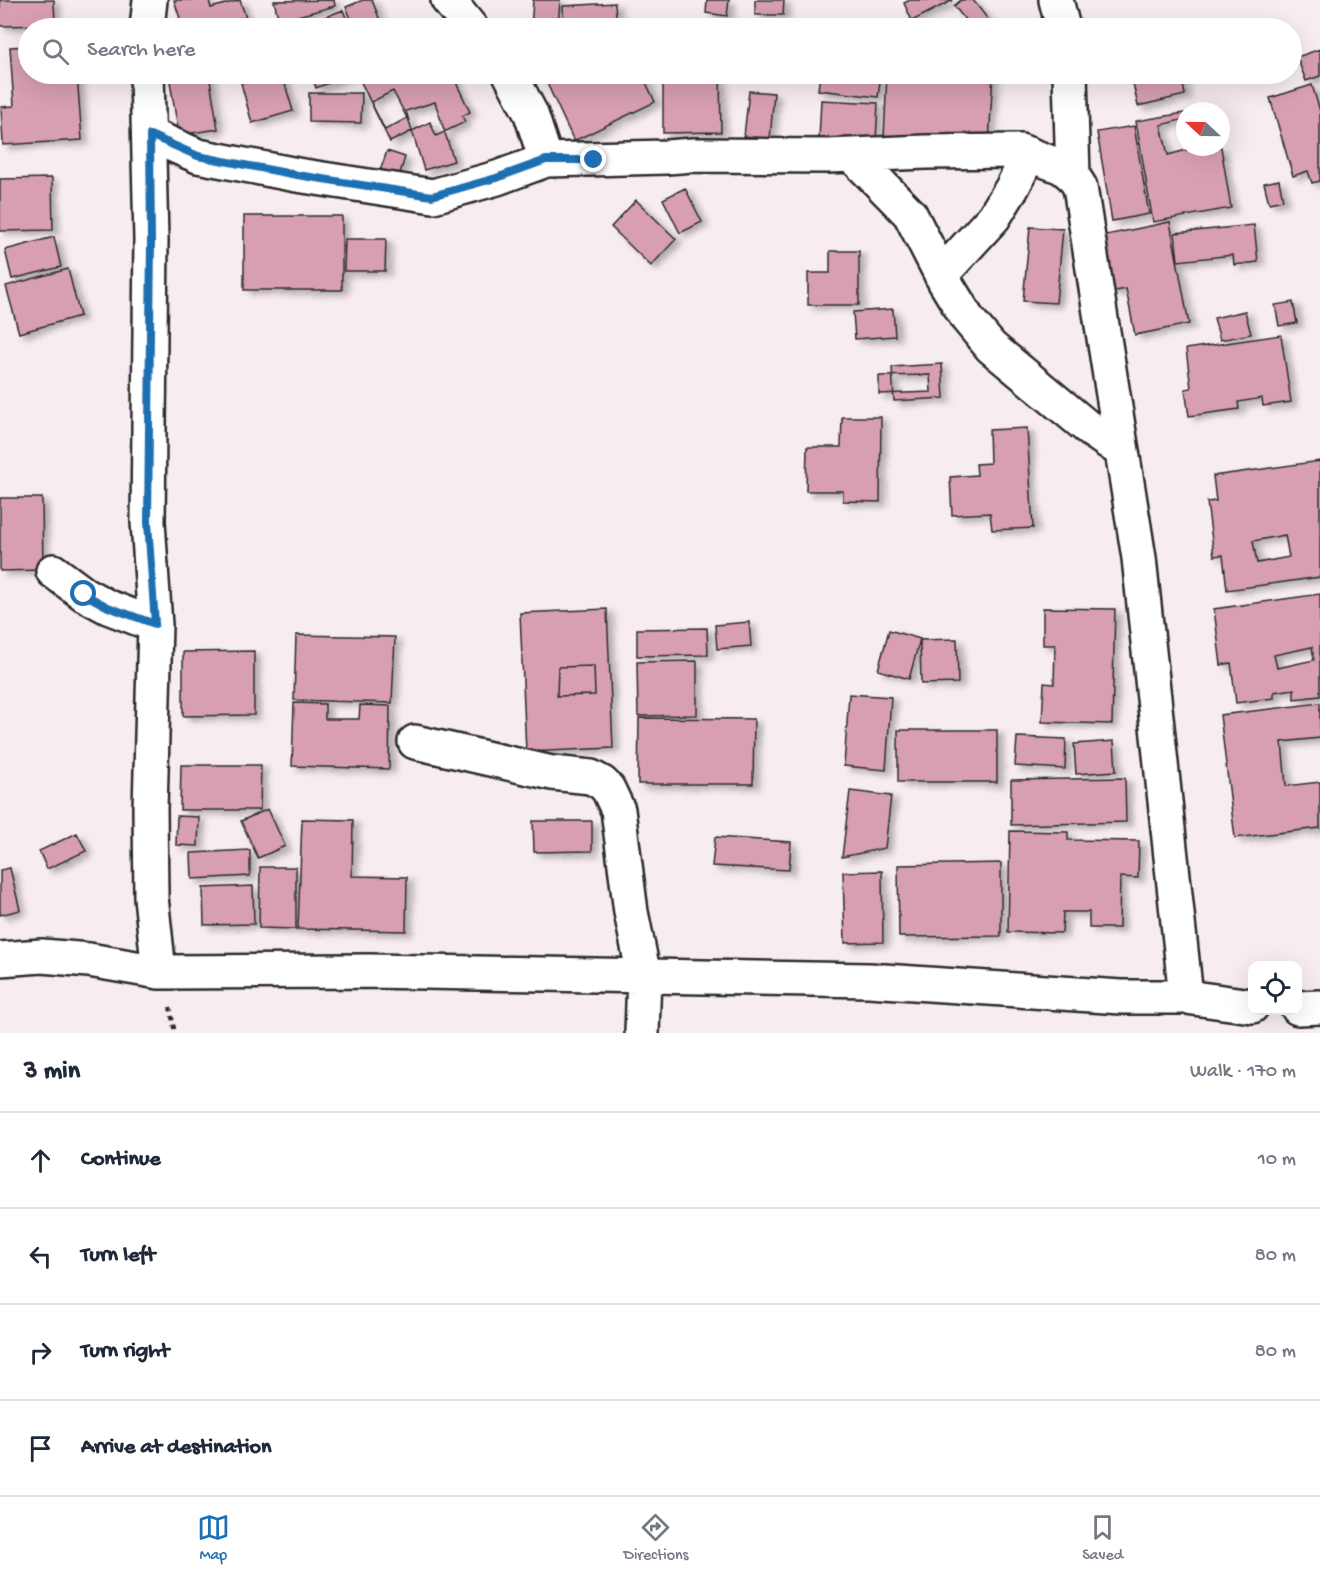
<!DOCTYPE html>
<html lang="en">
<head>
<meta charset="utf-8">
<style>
	:root { --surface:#fff; --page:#f2f2f3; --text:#1f2937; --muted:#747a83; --line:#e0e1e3; --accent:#1f6fb2 }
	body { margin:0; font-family:"Gochi Hand",sans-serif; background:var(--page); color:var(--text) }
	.controls { position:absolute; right:18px; bottom:18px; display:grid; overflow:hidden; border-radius:12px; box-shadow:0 6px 24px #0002 }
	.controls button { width:54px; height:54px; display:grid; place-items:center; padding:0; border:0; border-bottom:2px solid var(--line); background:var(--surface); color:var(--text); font:30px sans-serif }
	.compass { position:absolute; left:1176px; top:102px; width:54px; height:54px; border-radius:50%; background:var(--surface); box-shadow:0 6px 24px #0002; rotate:292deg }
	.stop { position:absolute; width:18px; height:18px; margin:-14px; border:4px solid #1f6fb2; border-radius:50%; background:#fff }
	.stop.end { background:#1f6fb2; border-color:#fff; box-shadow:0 2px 6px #0008 }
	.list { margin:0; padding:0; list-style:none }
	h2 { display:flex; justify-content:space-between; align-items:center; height:78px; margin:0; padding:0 24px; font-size:26px }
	h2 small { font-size:20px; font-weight:400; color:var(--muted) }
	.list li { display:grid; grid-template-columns:39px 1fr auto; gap:18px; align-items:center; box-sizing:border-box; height:96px; padding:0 24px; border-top:2px solid var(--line) }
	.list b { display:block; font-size:22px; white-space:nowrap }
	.list em { font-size:20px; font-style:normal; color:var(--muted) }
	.icon { flex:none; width:33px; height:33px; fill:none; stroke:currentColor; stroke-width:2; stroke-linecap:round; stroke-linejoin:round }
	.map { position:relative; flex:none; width:1320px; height:1033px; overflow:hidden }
	.search { position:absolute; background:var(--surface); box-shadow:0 6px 24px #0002; left:18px; right:18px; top:18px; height:66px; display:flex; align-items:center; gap:15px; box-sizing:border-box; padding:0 21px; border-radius:33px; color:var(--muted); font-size:22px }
	.sheet { height:462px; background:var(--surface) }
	nav { display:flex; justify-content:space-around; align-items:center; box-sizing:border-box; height:84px; border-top:2px solid var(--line); background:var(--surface); font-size:16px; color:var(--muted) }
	nav a { display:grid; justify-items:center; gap:3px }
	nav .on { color:var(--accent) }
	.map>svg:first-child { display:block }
	.building { fill:#d79fb0; stroke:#2b2b2b; stroke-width:1.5; fill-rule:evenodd; filter:url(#shadow) }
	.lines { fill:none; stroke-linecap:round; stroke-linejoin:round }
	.minor-casing { stroke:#2b2b2b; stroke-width:38 }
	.path { stroke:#2b2b2b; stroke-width:4; stroke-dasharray:4.5 4.5; stroke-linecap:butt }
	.minor { stroke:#fff; stroke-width:33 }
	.route { stroke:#1f6fb2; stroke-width:8 }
</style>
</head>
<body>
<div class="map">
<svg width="1320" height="1033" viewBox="0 0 1320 1033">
	<defs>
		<filter id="shadow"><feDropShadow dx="6" dy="4" stdDeviation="3" flood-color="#0004"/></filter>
	</defs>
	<rect width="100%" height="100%" fill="#f7ecef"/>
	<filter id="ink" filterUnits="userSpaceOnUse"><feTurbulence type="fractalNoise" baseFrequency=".0167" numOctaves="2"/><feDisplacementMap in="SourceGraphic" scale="12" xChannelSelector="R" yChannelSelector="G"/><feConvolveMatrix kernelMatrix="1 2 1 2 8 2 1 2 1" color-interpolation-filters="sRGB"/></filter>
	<g filter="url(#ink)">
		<!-- building -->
		<path class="building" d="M 0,0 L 54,0 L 55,25 L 0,26 Z
			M 174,0 L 209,0 L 211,8 L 240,0 L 248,24 L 235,28 L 183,28 Z
			M 334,0 L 335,6 L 279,21 L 274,1 Z
			M 363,0 L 372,0 L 383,28 L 355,28 L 346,7 Z
			M 533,0 L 560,0 L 558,28 L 531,28 Z
			M 707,0 L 729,0 L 727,16 L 706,13 Z
			M 755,0 L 784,0 L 783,15 L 755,15 Z
			M 910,0 L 953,0 L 912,21 L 904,3 Z
			M 961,0 L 973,0 L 994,27 L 991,28 L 972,28 L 954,6 Z
			M 615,3 L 617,28 L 564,28 L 563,6 Z
			M 343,10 L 350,28 L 297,28 Z
			M 28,46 L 28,74 L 77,74 L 82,140 L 3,145 L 1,107 L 14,106 L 10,47 Z
			M 1320,49 L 1320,76 L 1306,81 L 1297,57 Z
			M 185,74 L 209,74 L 218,129 L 179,135 L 169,76 Z
			M 271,74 L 282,74 L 293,111 L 252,123 L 241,83 Z
			M 311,74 L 351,74 L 316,88 Z
			M 368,74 L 452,74 L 470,112 L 462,116 L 465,122 L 436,136 L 430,122 L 390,142 L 359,78 Z
			M 551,74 L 642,74 L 655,102 L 574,141 L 544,77 Z
			M 820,74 L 881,74 L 878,97 L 818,90 Z
			M 887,74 L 993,74 L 989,142 L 884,137 Z
			M 1131,74 L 1181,74 L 1185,95 L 1138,106 Z
			M 720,77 L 721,132 L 663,133 L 663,78 Z
			M 1312,85 L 1320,111 L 1320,181 L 1312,183 L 1308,171 L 1293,176 L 1270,98 Z
			M 393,91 L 407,118 L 385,130 L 371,102 Z
			M 749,91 L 774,93 L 770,139 L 744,136 Z
			M 309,93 L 362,93 L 361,123 L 309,122 Z
			M 821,100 L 878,103 L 876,141 L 819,139 Z
			M 435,102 L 454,161 L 424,170 L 406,111 Z
			M 1185,113 L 1185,119 L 1161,125 L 1168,155 L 1197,147 L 1221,147 L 1231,208 L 1153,222 L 1136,121 Z
			M 1134,126 L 1149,214 L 1112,221 L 1097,132 Z
			M 387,151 L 405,157 L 399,177 L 380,171 Z
			M 52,178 L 53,230 L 0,231 L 0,179 Z
			M 1279,180 L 1283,200 L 1269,203 L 1264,183 Z
			M 685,188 L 702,222 L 680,233 L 663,199 Z
			M 636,200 L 676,239 L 651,266 L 611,227 Z
			M 244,216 L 342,216 L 342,290 L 244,290 Z
			M 1170,222 L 1189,324 L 1135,335 L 1126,289 L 1111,292 L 1101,236 Z
			M 1254,225 L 1258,262 L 1234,265 L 1233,255 L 1178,261 L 1175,233 Z
			M 1030,227 L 1063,229 L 1056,303 L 1023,301 Z
			M 54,237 L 61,267 L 12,279 L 5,250 Z
			M 345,239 L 386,239 L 385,271 L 344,271 Z
			M 830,251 L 859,251 L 859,305 L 808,305 L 808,273 L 830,273 Z
			M 68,269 L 80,316 L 19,333 L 6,286 Z
			M 1293,302 L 1297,323 L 1279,326 L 1275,305 Z
			M 893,309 L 895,336 L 855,339 L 853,312 Z
			M 1245,311 L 1251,334 L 1220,340 L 1214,318 Z
			M 1281,335 L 1291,402 L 1263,406 L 1262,398 L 1238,402 L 1239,409 L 1189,416 L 1185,389 L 1191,388 L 1186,349 Z
			M 942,364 L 944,398 L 894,401 L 892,367 Z
			M 930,375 L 931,392 L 879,394 L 879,376 Z
			M 842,417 L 881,417 L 880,502 L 843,501 L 843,491 L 806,491 L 807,447 L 841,447 Z
			M 1027,428 L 1033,528 L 992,530 L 990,513 L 952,515 L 950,477 L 977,475 L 976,464 L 990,463 L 989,430 Z
			M 1320,461 L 1320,577 L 1227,590 L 1223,555 L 1214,556 L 1207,502 L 1216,501 L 1213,476 ZM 1285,535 L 1289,557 L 1257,563 L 1253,541 Z
			M 0,498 L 42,498 L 43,570 L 0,571 Z
			M 1320,594 L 1320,696 L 1294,699 L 1294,689 L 1274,692 L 1274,698 L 1236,703 L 1231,663 L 1221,665 L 1214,609 ZM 1312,647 L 1314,660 L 1277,668 L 1274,655 Z
			M 1043,608 L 1115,609 L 1112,724 L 1042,722 L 1044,683 L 1054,684 L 1055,645 L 1043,645 Z
			M 607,609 L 613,748 L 526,752 L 520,613 ZM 594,666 L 595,695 L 557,696 L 558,667 Z
			M 749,622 L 751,646 L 717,649 L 715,625 Z
			M 707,628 L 708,655 L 637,656 L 637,629 Z
			M 889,630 L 920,639 L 909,679 L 878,670 Z
			M 296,635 L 395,637 L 392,703 L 294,700 Z
			M 957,639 L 958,683 L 921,684 L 920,640 Z
			M 254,651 L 254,715 L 183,716 L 183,652 Z
			M 697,661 L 697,715 L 638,716 L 637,662 Z
			M 594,666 L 595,695 L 557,696 L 558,667 Z
			M 849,694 L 891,697 L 886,770 L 844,766 Z
			M 294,703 L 325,704 L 325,719 L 359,719 L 360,705 L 390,706 L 389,769 L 292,766 Z
			M 1320,703 L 1320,738 L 1282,742 L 1286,786 L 1320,782 L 1320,828 L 1235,838 L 1220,715 Z
			M 639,718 L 754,719 L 753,784 L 638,784 Z
			M 898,730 L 997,730 L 997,782 L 898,782 Z
			M 1017,737 L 1066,739 L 1065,769 L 1015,766 Z
			M 1114,741 L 1116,771 L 1076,774 L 1074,744 Z
			M 181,765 L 261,765 L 260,810 L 180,810 Z
			M 1125,778 L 1126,822 L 1011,825 L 1011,780 Z
			M 850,791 L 891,796 L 885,848 L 842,857 Z
			M 268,809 L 285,846 L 258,858 L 241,821 Z
			M 177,816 L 199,817 L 198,846 L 176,845 Z
			M 302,819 L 353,820 L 352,876 L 407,877 L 406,931 L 298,929 Z
			M 533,821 L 592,821 L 592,851 L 534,852 Z
			M 1010,831 L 1068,832 L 1068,840 L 1139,841 L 1138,878 L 1120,877 L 1119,928 L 1089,928 L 1089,912 L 1063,912 L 1062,933 L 1008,932 Z
			M 77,833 L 86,851 L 47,869 L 39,851 Z
			M 715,837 L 791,842 L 789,870 L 712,866 Z
			M 250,850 L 250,876 L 192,879 L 191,853 Z
			M 1001,863 L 1001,936 L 899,937 L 898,865 Z
			M 260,867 L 296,867 L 296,929 L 259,928 Z
			M 10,868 L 20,910 L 0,915 L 0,870 Z
			M 882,871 L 883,942 L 845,943 L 843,872 Z
			M 253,886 L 254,924 L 204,925 L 203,888 Z"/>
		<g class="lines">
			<!-- minor casing -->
			<g class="minor-casing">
				<path id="minor" d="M 448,0 L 471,28
					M 1056,0 L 1063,28
					M 147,28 L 150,0
					M 147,74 L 151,240 L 148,522 L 155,625 L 150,809 L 151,897 L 159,972
					M 510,74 L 531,114 L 546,160 L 667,157 L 693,155 L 828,156 L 926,152 L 1020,151 L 1062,167 L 1073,176 L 1080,187 L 1139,558 L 1186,997
					M 1070,74 L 1073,176
					M 150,135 L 198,156 L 297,175 L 433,196 L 497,178 L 546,160
					M 852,155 L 910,214 L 945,282 L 967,318 L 991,347 L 1091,430 L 1122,451
					M 941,275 L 994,217 L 1012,188 L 1029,154
					M 53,571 L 84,594 L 108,607 L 155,625
					M 415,742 L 552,773 L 591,777 L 602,783 L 608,789 L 618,810 L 631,912 L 644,976 L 642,1033
					M 0,959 L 42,956 L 89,960 L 159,972 L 370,971 L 869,980 L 1121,997 L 1186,997 L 1252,1006
					M 1298,1008 L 1320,1007"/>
			</g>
			<!-- path -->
			<path class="path" d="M 170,1007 L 175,1033"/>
			<!-- minor -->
			<use href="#minor" class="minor"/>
		</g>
	</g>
	<g class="lines" filter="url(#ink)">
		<!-- route -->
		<path class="route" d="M 84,594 L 108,607 L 155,624 L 148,522 L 151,240 L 150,135 L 198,156 L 297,175 L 432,196 L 496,178 L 546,160 L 594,160"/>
	</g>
</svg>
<div class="controls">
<button><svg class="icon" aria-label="locate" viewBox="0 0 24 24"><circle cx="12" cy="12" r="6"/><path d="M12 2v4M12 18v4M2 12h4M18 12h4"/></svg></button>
</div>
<svg class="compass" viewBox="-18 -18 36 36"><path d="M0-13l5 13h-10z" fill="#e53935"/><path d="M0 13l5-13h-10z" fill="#747a83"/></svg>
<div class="stop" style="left:84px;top:594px"></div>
<div class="stop end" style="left:594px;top:160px"></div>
<div class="search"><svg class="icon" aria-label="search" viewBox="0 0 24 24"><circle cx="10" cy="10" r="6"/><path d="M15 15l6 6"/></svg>Search here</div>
</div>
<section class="sheet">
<h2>3 min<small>Walk · 170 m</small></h2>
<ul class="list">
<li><svg class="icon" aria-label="ahead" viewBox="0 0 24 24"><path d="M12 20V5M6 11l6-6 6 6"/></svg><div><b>Continue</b></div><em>10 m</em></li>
<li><svg class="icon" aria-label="left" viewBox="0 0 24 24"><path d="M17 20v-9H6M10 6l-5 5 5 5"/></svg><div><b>Turn left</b></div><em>80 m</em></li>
<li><svg class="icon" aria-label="right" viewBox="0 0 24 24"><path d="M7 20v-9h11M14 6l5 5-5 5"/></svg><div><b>Turn right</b></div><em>80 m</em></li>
<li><svg class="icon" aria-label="arrive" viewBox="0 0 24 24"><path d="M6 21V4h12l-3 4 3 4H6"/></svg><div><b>Arrive at destination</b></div></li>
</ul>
</section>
<nav>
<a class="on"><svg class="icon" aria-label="map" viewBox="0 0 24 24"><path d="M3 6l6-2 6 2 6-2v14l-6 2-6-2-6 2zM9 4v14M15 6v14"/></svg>Map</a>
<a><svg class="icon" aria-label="directions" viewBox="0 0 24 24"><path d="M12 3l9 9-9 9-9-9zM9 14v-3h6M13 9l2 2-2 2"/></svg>Directions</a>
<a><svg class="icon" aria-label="saved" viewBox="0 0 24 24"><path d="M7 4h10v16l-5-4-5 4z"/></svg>Saved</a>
</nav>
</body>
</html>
